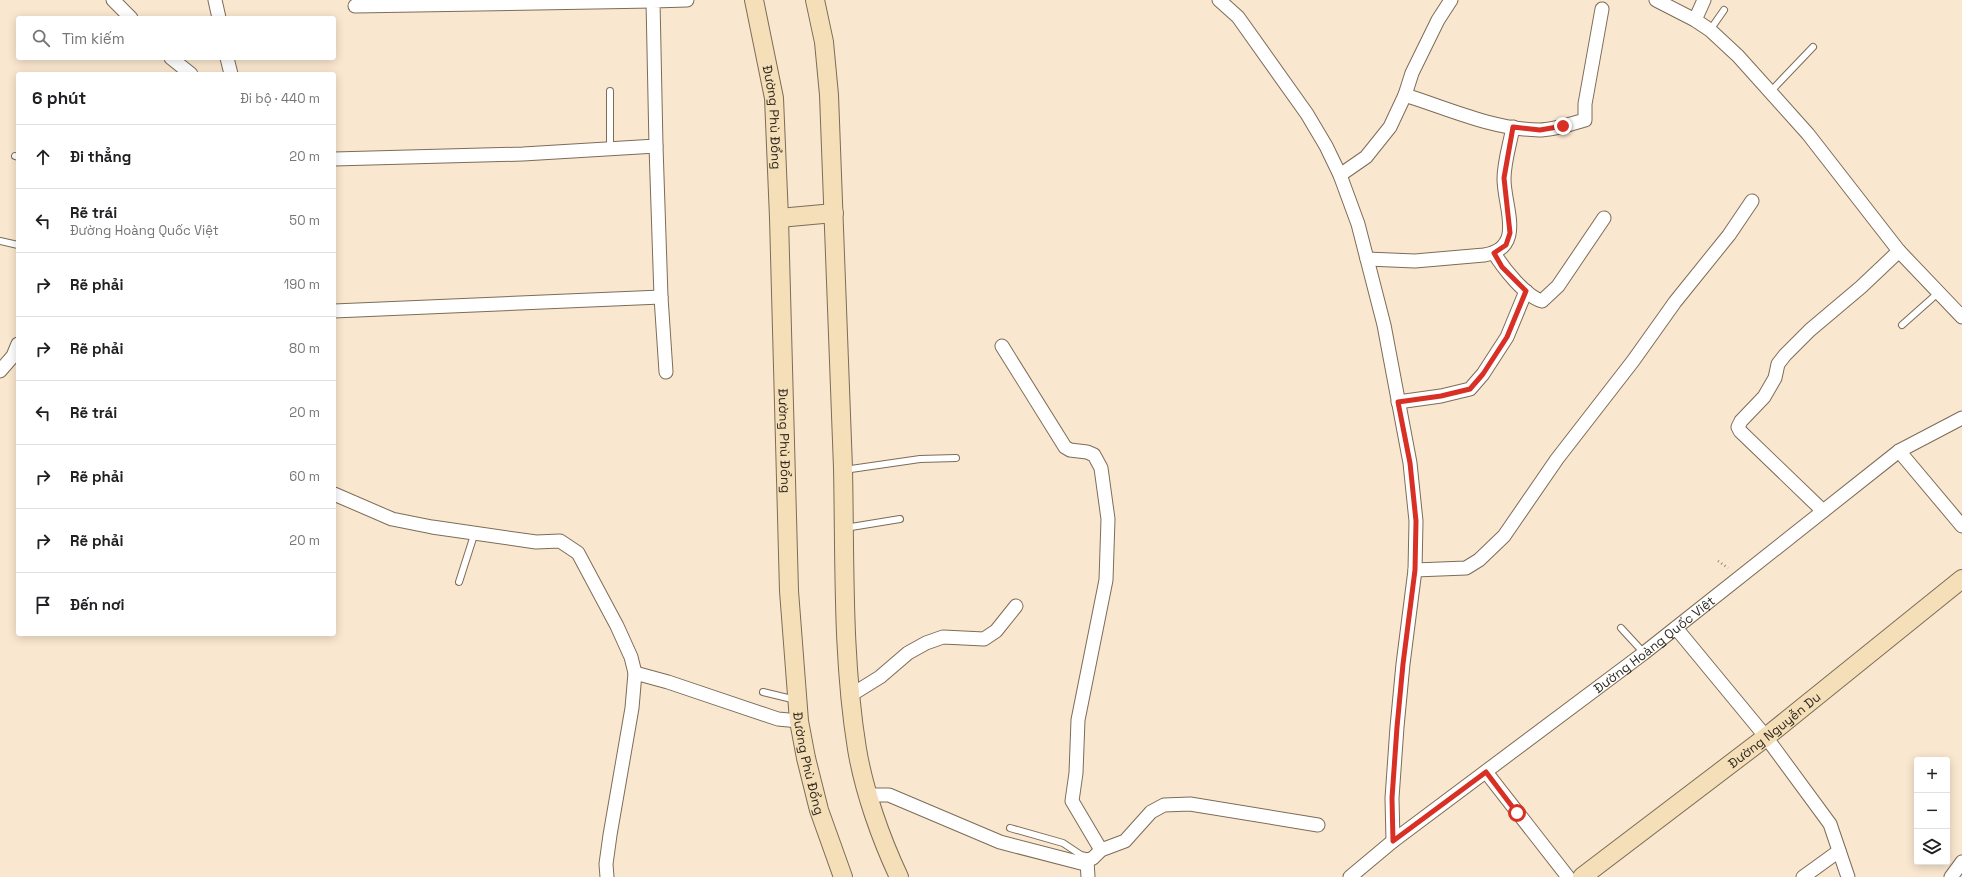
<!DOCTYPE html>
<html lang="vi">
<head>
<meta charset="utf-8">
<style>
	:root { --surface:#fff; --page:#f6f6f6; --text:#202124; --muted:#757577; --line:#e0e0e0 }
	body { margin:0; font-family:"Space Grotesk",sans-serif; background:var(--page); color:var(--text) }
	.controls { position:absolute; right:12px; bottom:12px; display:grid; overflow:hidden; border-radius:4px; box-shadow:0 2px 10px #0003 }
	.controls button { width:36px; height:36px; display:grid; place-items:center; padding:0; border:0; border-bottom:1px solid var(--line); background:var(--surface); color:var(--text); font:20px sans-serif }
	.stop { position:absolute; width:12px; height:12px; margin:-9px; border:3px solid #d93025; border-radius:50%; background:#fff }
	.stop.end { background:#d93025; border-color:#fff; box-shadow:0 1px 4px #0008 }
	.list { margin:0; padding:0; list-style:none }
	h2 { display:flex; justify-content:space-between; align-items:center; height:52px; margin:0; padding:0 16px; font-size:17px }
	h2 small { font-size:13px; font-weight:400; color:var(--muted) }
	.list li { display:grid; grid-template-columns:26px 1fr auto; gap:12px; align-items:center; box-sizing:border-box; height:64px; padding:0 16px; border-top:1px solid var(--line) }
	.list b { display:block; font-size:15px; white-space:nowrap }
	.list p { margin:0; font-size:13px; white-space:nowrap; color:var(--muted) }
	.list em { font-size:13px; font-style:normal; color:var(--muted) }
	.icon { flex:none; width:22px; height:22px; fill:none; stroke:currentColor; stroke-width:2; stroke-linecap:round; stroke-linejoin:round }
	.map { position:relative; flex:none; width:1962px; height:877px; overflow:hidden }
	.search { position:absolute; background:var(--surface); box-shadow:0 2px 10px #0003; left:16px; top:16px; width:320px; height:44px; display:flex; align-items:center; gap:10px; box-sizing:border-box; padding:0 14px; border-radius:4px; color:var(--muted); font-size:15px }
	.panel { position:absolute; background:var(--surface); box-shadow:0 2px 10px #0003; left:16px; top:72px; width:320px; height:564px; border-radius:4px }
	.map>svg:first-child { display:block }
	.lines { fill:none; stroke-linecap:round; stroke-linejoin:round }
	.lane-casing { stroke:#7d6c57; stroke-width:8 }
	.street-casing { stroke:#7d6c57; stroke-width:15 }
	.secondary-casing { stroke:#7d6c57; stroke-width:20 }
	.path { stroke:#968978; stroke-width:2.5; stroke-dasharray:1 3; stroke-linecap:butt }
	.lane { stroke:#fff; stroke-width:6 }
	.street { stroke:#fff; stroke-width:13 }
	.secondary { stroke:#f4dfb8; stroke-width:18 }
	.route { stroke:#d93025; stroke-width:5 }
	.labels { text-anchor:middle; stroke-width:4; stroke-linejoin:round; paint-order:stroke }
	.street-label { font-size:13px; fill:#2e271e; stroke:#fae7cf }
</style>
</head>
<body>
<div class="map">
<svg width="1962" height="877" viewBox="0 0 1962 877">
	<rect width="100%" height="100%" fill="#fae7cf"/>
	<g class="lines">
		<!-- lane casing -->
		<g class="lane-casing">
			<path id="lane" d="M 1710,30 L 1724,10
				M 610,91 L 610,149
				M 1771,91 L 1813,47
				M 15,156 L 18,157
				M 0,241 L 18,245
				M 1902,325 L 1938,293
				M 844,470 L 920,459 L 956,458
				M 845,528 L 900,519
				M 459,582 L 475,532
				M 1621,628 L 1644,653
				M 763,692 L 796,700
				M 1010,828 L 1063,843 L 1081,855 L 1090,857"/>
		</g>
		<!-- street casing -->
		<g class="street-casing">
			<g id="street">
				<path d="M 113,0 L 131,18"/>
				<path d="M 215,0 L 219,18"/>
				<path d="M 1219,0 L 1238,17 L 1307,114 L 1326,146 L 1340,175 L 1358,224 L 1384,325 L 1410,463 L 1416,521 L 1415,570 L 1403,664 L 1397,727 L 1392,798 L 1393,841"/>
				<path d="M 1656,0 L 1695,20 L 1710,30 L 1738,56 L 1808,134 L 1899,251 L 1962,317"/>
				<path d="M 355,6 L 653,1"/>
				<path d="M 1695,20 L 1704,0"/>
				<path d="M 171,58 L 191,74"/>
				<path d="M 227,58 L 231,74"/>
				<path d="M 1405,95 C 1449,109 1492,129 1539,130 C 1554,130 1570,124 1585,120 L 1585,104 L 1602,9"/>
				<path d="M 656,146 L 661,297 L 666,372"/>
				<path d="M 334,159 L 523,154 L 656,146 L 653,1 L 687,0"/>
				<path d="M 1340,175 L 1366,157 L 1390,127 L 1405,95 L 1412,73 L 1438,20 L 1451,0"/>
				<path d="M 1494,253 C 1503,268 1526,297 1542,301 L 1558,286 L 1604,218"/>
				<path d="M 1367,259 L 1415,261 L 1484,255 C 1526,248 1504,207 1504,179 C 1504,162 1510,144 1513,127"/>
				<path d="M 334,311 L 661,297"/>
				<path d="M 1002,346 L 1065,447 L 1070,450 L 1087,452 L 1094,455 L 1101,468 L 1108,519 L 1106,580 L 1078,720 L 1076,773 L 1072,801 L 1101,850"/>
				<path d="M 0,371 L 13,356 L 18,344"/>
				<path d="M 1398,402 L 1441,396 L 1470,389 L 1483,374 L 1507,337 L 1526,291"/>
				<path d="M 1899,451 L 1962,526"/>
				<path d="M 334,494 L 392,519 L 432,527 L 536,542 L 560,541 L 578,553 L 617,626 L 631,657 L 635,673 L 632,708 L 610,835 L 606,864 L 607,877"/>
				<path d="M 1823,511 L 1740,431 L 1738,427 L 1741,421 L 1764,397 L 1775,378 L 1778,364 L 1785,355 L 1810,330 L 1861,287 L 1899,251"/>
				<path d="M 1415,570 L 1466,568 L 1479,560 L 1504,536 L 1557,459 L 1633,361 L 1675,302 L 1729,235 L 1752,201"/>
				<path d="M 1676,628 L 1766,737 L 1830,824 L 1848,877"/>
				<path d="M 635,673 L 668,682 L 778,719 L 799,721"/>
				<path d="M 851,695 L 880,677 L 908,653 L 926,643 L 943,637 L 984,639 L 996,631 L 1016,606"/>
				<path d="M 1486,772 L 1568,877"/>
				<path d="M 869,795 L 889,795 L 1000,842 L 1081,863 L 1093,858 L 1101,850 L 1125,841 L 1151,812 L 1164,805 L 1190,804 L 1318,825"/>
				<path d="M 1087,861 L 1088,877"/>
				<path id="s1" d="M 1350,877 L 1393,841 L 1644,653 L 1899,451 L 1962,418"/>
				<path d="M 1803,877 L 1839,851"/>
				<path d="M 1951,877 L 1962,862"/>
			</g>
		</g>
		<!-- secondary casing -->
		<g class="secondary-casing">
			<g id="secondary">
				<path id="s2" d="M 754,0 L 774,98 L 779,218 L 789,591 L 799,721 L 806,758 L 819,810 L 843,877"/>
				<path d="M 815,0 L 824,42 L 829,95 C 834,220 839,344 843,468 C 845,562 842,657 857,749 C 864,791 881,839 899,877"/>
				<path d="M 779,218 L 834,213"/>
				<path id="s3" d="M 1582,877 L 1766,737 L 1962,579"/>
			</g>
		</g>
		<!-- path -->
		<path class="path" d="M 1718,561 L 1728,568"/>
		<!-- lane -->
		<use href="#lane" class="lane"/>
		<!-- street -->
		<use href="#street" class="street"/>
		<!-- secondary -->
		<use href="#secondary" class="secondary"/>
	</g>
	<g class="lines">
		<!-- route -->
		<path class="route" d="M 1517,813 L 1486,772 L 1393,841 L 1392,798 L 1397,727 L 1403,664 L 1415,570 L 1416,521 L 1410,463 L 1398,402 L 1441,396 L 1470,389 L 1483,374 L 1507,337 L 1526,291 L 1502,267 L 1494,253 L 1506,245 L 1510,233 L 1504,178 L 1513,127 L 1540,130 L 1563,126"/>
	</g>
	<g class="labels">
		<!-- street labels -->
		<g class="street-label">
			<text dy="5" stroke="none"><textPath href="#s2" startOffset="119">Đường Phù Đổng</textPath></text>
			<text dy="5" stroke="none"><textPath href="#s2" startOffset="443">Đường Phù Đổng</textPath></text>
			<text dy="5" stroke="none"><textPath href="#s1" startOffset="383">Đường Hoàng Quốc Việt</textPath></text>
			<text dy="5" stroke="none"><textPath href="#s3" startOffset="242">Đường Nguyễn Du</textPath></text>
			<text dy="5" stroke="none"><textPath href="#s2" startOffset="767">Đường Phù Đổng</textPath></text>
		</g>
	</g>
</svg>
<div class="controls">
<button>+</button>
<button>−</button>
<button><svg class="icon" aria-label="layers" viewBox="0 0 24 24"><path d="M12 4l9 5-9 5-9-5zM3 14l9 5 9-5"/></svg></button>
</div>
<div class="stop" style="left:1517px;top:813px"></div>
<div class="stop end" style="left:1563px;top:126px"></div>
<div class="search"><svg class="icon" aria-label="search" viewBox="0 0 24 24"><circle cx="10" cy="10" r="6"/><path d="M15 15l6 6"/></svg>Tìm kiếm</div>
<section class="panel">
<h2>6 phút<small>Đi bộ · 440 m</small></h2>
<ul class="list">
<li><svg class="icon" aria-label="ahead" viewBox="0 0 24 24"><path d="M12 20V5M6 11l6-6 6 6"/></svg><div><b>Đi thẳng</b></div><em>20 m</em></li>
<li><svg class="icon" aria-label="left" viewBox="0 0 24 24"><path d="M17 20v-9H6M10 6l-5 5 5 5"/></svg><div><b>Rẽ trái</b><p>Đường Hoàng Quốc Việt</p></div><em>50 m</em></li>
<li><svg class="icon" aria-label="right" viewBox="0 0 24 24"><path d="M7 20v-9h11M14 6l5 5-5 5"/></svg><div><b>Rẽ phải</b></div><em>190 m</em></li>
<li><svg class="icon" aria-label="right" viewBox="0 0 24 24"><path d="M7 20v-9h11M14 6l5 5-5 5"/></svg><div><b>Rẽ phải</b></div><em>80 m</em></li>
<li><svg class="icon" aria-label="left" viewBox="0 0 24 24"><path d="M17 20v-9H6M10 6l-5 5 5 5"/></svg><div><b>Rẽ trái</b></div><em>20 m</em></li>
<li><svg class="icon" aria-label="right" viewBox="0 0 24 24"><path d="M7 20v-9h11M14 6l5 5-5 5"/></svg><div><b>Rẽ phải</b></div><em>60 m</em></li>
<li><svg class="icon" aria-label="right" viewBox="0 0 24 24"><path d="M7 20v-9h11M14 6l5 5-5 5"/></svg><div><b>Rẽ phải</b></div><em>20 m</em></li>
<li><svg class="icon" aria-label="arrive" viewBox="0 0 24 24"><path d="M6 21V4h12l-3 4 3 4H6"/></svg><div><b>Đến nơi</b></div></li>
</ul>
</section>
</div>
</body>
</html>
